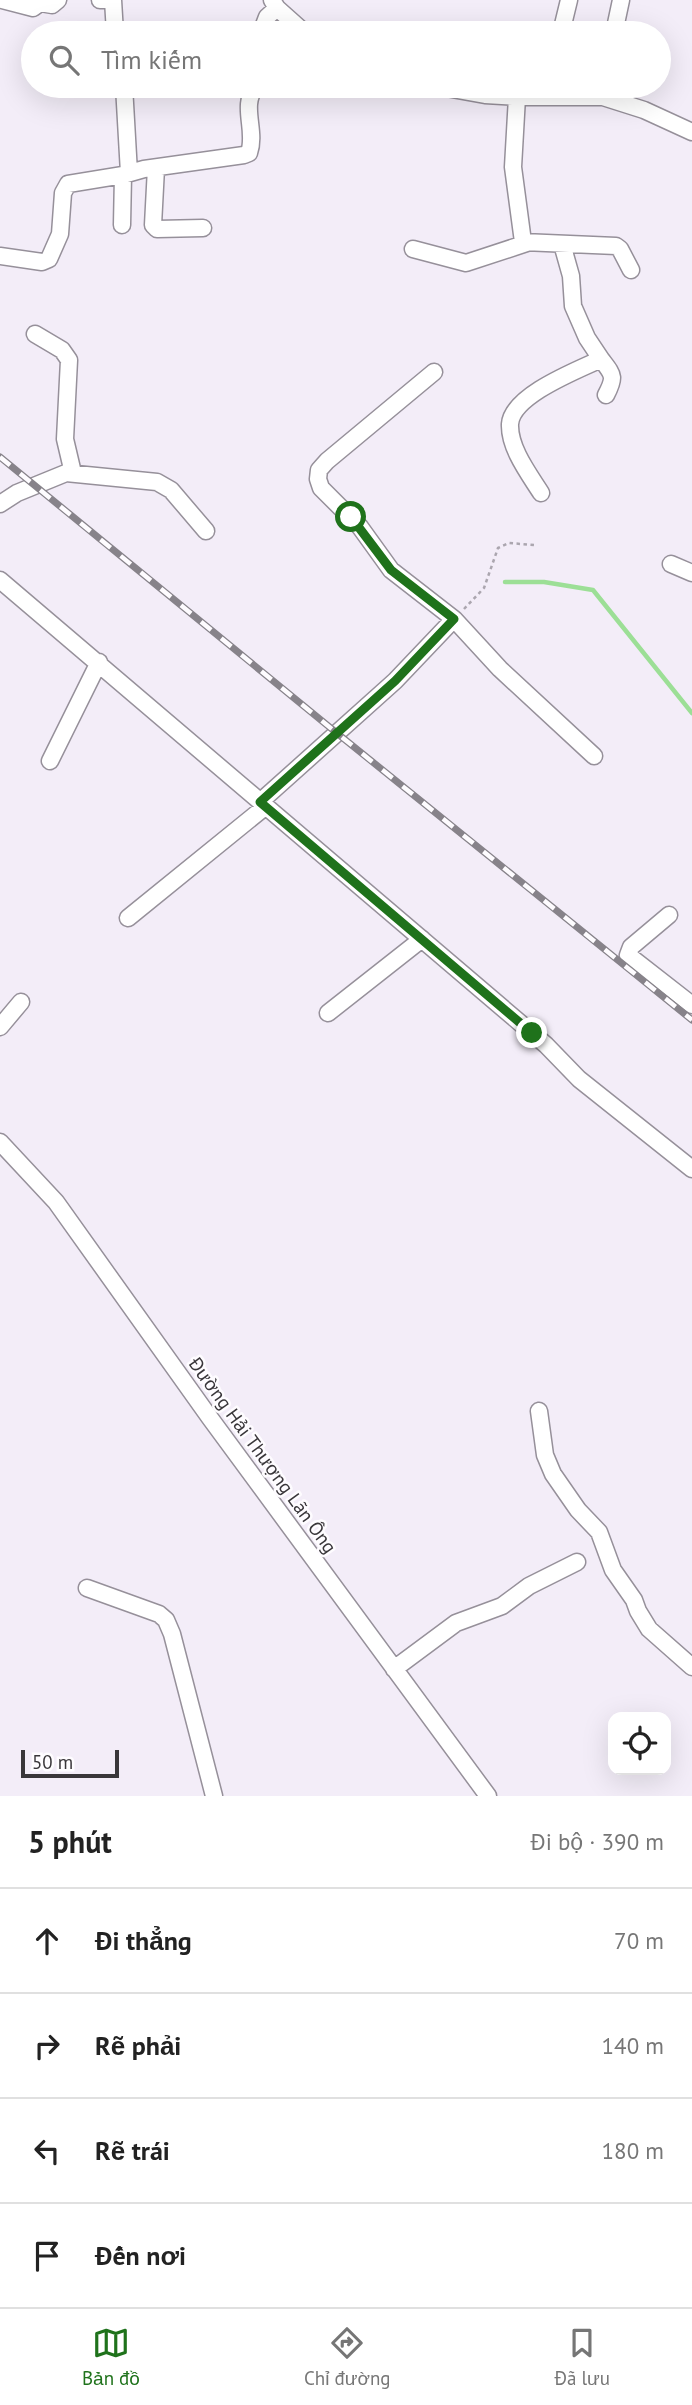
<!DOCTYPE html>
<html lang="vi">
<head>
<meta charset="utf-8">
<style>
	:root { --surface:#fff; --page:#f2f2f2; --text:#222; --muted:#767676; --line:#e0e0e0; --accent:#1f721b }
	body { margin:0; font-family:"PT Sans",sans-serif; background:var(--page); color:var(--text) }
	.controls { position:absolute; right:21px; bottom:21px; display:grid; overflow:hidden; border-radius:14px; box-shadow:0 7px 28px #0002 }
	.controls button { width:63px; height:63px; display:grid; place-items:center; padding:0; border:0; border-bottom:2px solid var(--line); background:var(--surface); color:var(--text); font:35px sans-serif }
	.scale { position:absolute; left:21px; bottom:18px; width:98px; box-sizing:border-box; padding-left:7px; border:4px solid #39363a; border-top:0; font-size:19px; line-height:24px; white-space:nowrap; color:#39363a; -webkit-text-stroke:5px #fefcff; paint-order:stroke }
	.stop { position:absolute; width:21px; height:21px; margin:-16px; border:5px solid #1f721b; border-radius:50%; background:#fff }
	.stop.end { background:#1f721b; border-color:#fff; box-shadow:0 2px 7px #0008 }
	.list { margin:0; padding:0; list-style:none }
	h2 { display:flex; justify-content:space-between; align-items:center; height:91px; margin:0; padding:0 28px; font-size:30px }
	h2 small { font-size:23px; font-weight:400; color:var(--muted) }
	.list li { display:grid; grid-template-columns:46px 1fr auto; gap:21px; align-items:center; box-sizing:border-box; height:105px; padding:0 28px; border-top:2px solid var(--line) }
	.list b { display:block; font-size:26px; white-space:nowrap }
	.list em { font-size:23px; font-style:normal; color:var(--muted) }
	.icon { flex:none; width:38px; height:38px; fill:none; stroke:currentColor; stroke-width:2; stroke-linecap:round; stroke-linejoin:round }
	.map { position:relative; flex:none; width:692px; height:1796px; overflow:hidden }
	.search { position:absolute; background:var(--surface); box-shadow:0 7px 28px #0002; left:21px; right:21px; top:21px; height:77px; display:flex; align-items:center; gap:18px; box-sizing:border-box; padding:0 24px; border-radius:38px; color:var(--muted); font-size:26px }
	.sheet { height:511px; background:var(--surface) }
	nav { display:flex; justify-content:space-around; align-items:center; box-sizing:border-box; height:98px; border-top:2px solid var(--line); background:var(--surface); font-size:19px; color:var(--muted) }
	nav a { display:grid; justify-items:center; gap:4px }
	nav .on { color:var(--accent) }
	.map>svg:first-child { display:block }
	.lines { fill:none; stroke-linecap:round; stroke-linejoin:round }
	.stream { stroke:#9cdf96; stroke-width:4.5 }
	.minor-casing { stroke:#96909a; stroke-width:19 }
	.path { stroke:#aba6af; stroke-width:2.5; stroke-dasharray:3.5 3.5; stroke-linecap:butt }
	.minor { stroke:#fff; stroke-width:16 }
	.rail-casing { stroke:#87838a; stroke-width:7 }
	.rail { stroke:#fefcff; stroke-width:4.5; stroke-dasharray:13; stroke-linecap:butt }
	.route { stroke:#1f721b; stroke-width:9 }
	.labels { text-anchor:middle; stroke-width:5; stroke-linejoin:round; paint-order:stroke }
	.street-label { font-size:19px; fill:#39363a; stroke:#fefcff }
</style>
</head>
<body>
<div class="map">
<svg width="692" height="1796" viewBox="0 0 692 1796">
	<rect width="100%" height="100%" fill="#f3edf8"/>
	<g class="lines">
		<!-- stream -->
		<path class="stream" d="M 505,582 L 544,582 L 593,590 L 692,713"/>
		<!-- minor casing -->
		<g class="minor-casing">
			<path id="minor" d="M 2,0 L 33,8 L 40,3 L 52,5 L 58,0
				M 100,0 L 113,0 L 115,33
				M 272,0 L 277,8 L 305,33
				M 261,33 L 267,17 L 277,8
				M 561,33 L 569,0
				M 614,33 L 621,0
				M 124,86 L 129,173
				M 435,86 L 485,95 L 517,97 L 603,97 L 644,110 L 692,132
				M 517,97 L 513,167 L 523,242 L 616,246 L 620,249 L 631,270
				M 156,168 L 153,225 L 157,229 L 203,228
				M 122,225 L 123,175
				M 562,244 L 571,276 L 573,306 L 587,338 L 601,359
				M 413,249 L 466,263 L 527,243
				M 0,256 L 42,262 L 49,259 L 60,234 L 63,193 L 68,184 L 123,175 L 144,169 L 244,155 L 249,153 C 257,130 240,106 256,86
				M 35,334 L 62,350 L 69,360 L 65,439 L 73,473
				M 434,372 L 327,461 L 319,470 L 318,479 L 321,488 L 360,527 L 391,570 L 454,619 L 500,669 L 594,756
				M 541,493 C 529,474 509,448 510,424 C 512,395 578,370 601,359 C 613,375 616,376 606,395
				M 0,504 L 17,493 L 66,473 L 157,482 L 171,490 L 206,531
				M 671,564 L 692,573
				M 0,580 L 546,1045 L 579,1079 L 692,1169
				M 50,761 L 99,662
				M 260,802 L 395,681 L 454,619
				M 669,915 L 631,947 L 628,955 L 692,1005
				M 128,918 L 266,806
				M 328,1013 L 422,939
				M 0,1027 L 21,1002
				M 0,1142 L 56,1202 L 210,1418 L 488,1796
				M 539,1411 L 545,1455 L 553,1474 L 578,1510 L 599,1532 L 613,1570 L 634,1600 L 638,1611 L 649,1629 L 692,1667
				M 87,1588 L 159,1614 L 166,1620 L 172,1634 L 214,1796
				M 394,1669 L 456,1623 L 502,1606 L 529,1586 L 577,1562"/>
		</g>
		<!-- path -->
		<path class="path" d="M 464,609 L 484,588 L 498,548 L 509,543 L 534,545"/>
		<!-- minor -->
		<use href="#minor" class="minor"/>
		<!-- rail casing -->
		<g class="rail-casing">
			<path id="rail" d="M 0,457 L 338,734 L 692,1020"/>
		</g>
		<!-- rail -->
		<use href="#rail" class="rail"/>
	</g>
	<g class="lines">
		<!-- route -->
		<path class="route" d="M 351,517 L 391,570 L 454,619 L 395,681 L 260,802 L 532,1033"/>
	</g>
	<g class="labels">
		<!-- street labels -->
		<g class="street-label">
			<text transform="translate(263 1455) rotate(54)" y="7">Đường Hải Thượng Lãn Ông</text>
		</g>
	</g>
</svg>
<div class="controls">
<button><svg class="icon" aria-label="locate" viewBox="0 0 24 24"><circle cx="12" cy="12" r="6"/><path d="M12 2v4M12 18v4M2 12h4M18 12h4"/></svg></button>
</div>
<div class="scale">50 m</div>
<div class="stop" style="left:351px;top:517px"></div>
<div class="stop end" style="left:532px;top:1033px"></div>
<div class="search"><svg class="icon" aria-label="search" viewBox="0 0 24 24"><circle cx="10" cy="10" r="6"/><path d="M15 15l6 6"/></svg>Tìm kiếm</div>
</div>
<section class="sheet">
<h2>5 phút<small>Đi bộ · 390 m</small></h2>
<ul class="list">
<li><svg class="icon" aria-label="ahead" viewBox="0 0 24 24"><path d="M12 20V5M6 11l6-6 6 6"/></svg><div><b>Đi thẳng</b></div><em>70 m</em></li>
<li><svg class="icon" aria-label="right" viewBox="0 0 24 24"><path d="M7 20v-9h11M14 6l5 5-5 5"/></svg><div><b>Rẽ phải</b></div><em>140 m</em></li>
<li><svg class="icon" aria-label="left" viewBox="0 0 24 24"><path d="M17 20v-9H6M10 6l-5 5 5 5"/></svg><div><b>Rẽ trái</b></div><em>180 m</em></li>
<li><svg class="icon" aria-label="arrive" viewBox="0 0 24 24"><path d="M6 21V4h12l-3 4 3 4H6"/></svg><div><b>Đến nơi</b></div></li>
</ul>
</section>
<nav>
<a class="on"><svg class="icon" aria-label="map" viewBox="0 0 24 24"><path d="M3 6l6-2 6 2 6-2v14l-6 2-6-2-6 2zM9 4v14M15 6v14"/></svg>Bản đồ</a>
<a><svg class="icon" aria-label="directions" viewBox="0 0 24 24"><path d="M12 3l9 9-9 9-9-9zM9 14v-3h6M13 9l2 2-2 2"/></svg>Chỉ đường</a>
<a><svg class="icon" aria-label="saved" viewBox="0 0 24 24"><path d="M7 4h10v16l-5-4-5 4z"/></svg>Đã lưu</a>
</nav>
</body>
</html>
